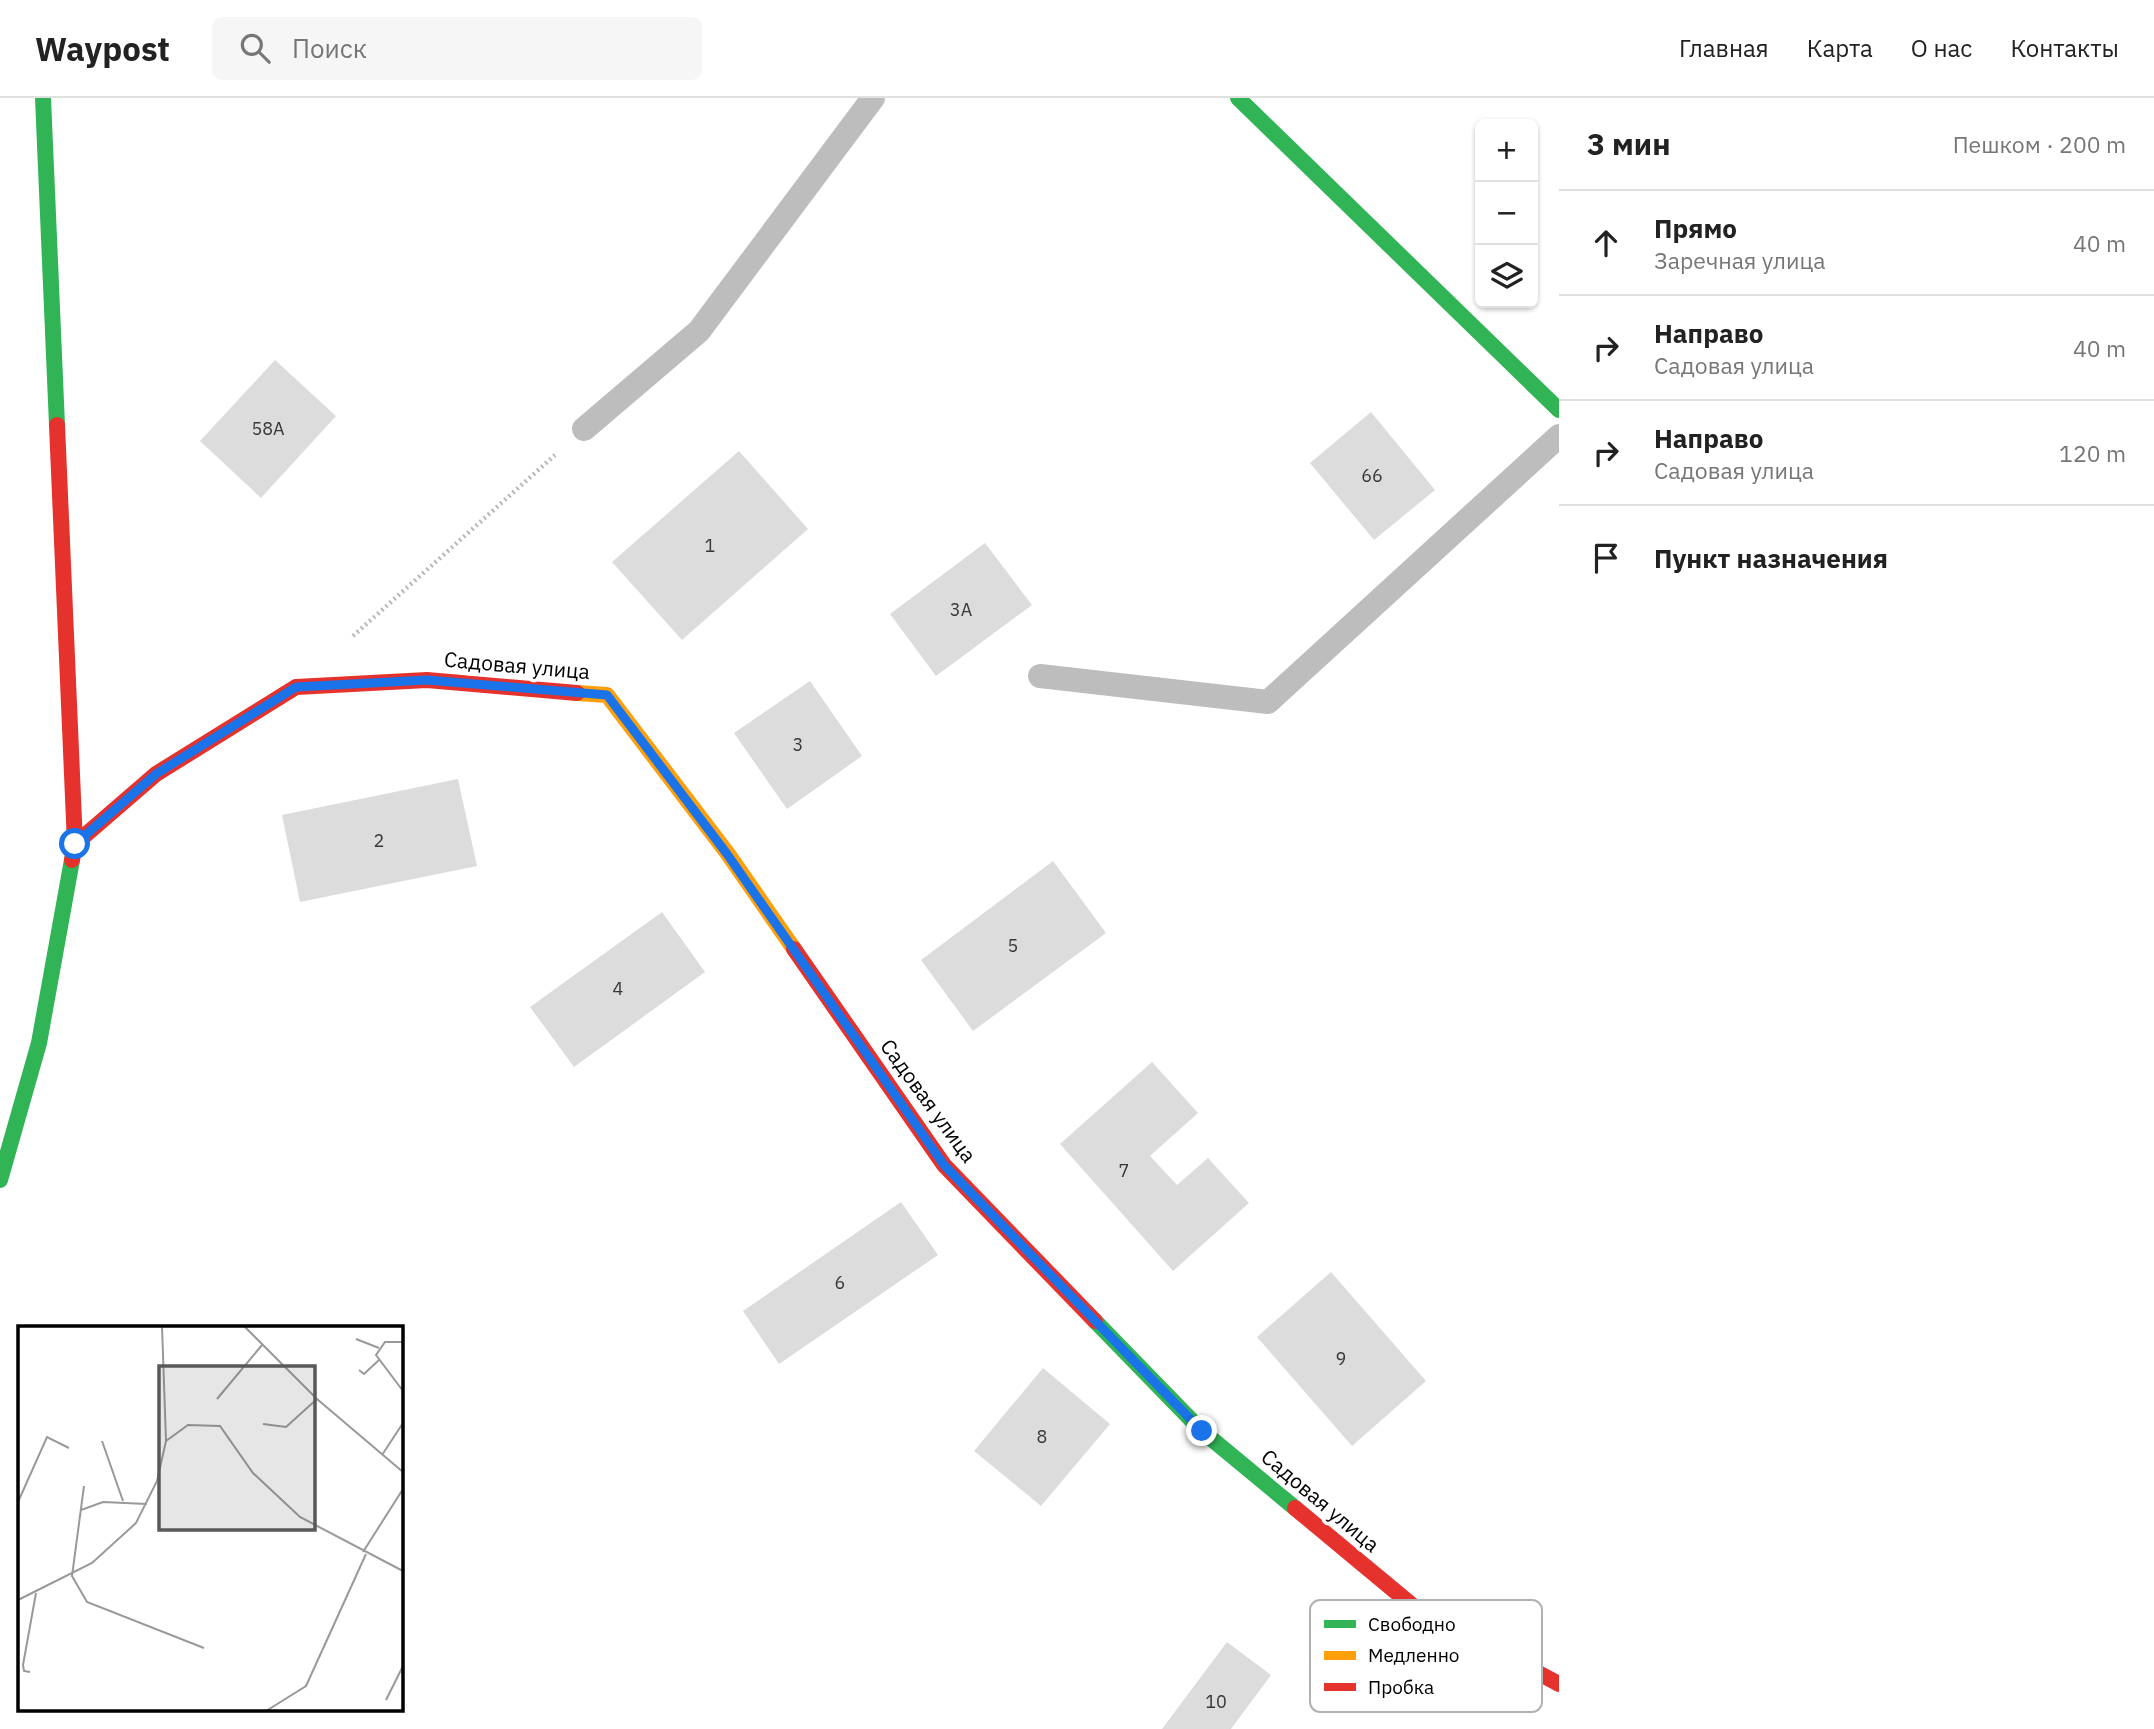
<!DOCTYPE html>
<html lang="ru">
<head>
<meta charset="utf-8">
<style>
	:root { --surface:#fff; --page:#f6f6f6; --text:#222; --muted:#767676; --line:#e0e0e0 }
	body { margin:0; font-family:"IBM Plex Sans",sans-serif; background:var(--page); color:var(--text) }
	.controls { position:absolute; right:21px; top:21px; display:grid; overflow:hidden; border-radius:10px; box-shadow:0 2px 5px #0004 }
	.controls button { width:63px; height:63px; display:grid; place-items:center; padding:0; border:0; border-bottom:2px solid var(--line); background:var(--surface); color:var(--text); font:35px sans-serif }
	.stop { position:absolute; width:21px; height:21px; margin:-16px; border:5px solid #1a73e8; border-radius:50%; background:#fff }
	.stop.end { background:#1a73e8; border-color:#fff; box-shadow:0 2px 7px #0008 }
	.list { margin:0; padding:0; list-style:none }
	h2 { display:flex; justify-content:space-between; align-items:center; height:91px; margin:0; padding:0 28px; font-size:30px }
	h2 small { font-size:23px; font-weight:400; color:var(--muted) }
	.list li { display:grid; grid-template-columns:46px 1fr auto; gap:21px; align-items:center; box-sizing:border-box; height:105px; padding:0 28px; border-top:2px solid var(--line) }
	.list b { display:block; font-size:26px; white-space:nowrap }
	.list p { margin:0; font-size:23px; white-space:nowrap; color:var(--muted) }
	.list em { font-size:23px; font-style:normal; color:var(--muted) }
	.icon { flex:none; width:38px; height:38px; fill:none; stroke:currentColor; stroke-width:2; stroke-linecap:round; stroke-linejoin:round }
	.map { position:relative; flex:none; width:1559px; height:1631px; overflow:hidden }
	header { display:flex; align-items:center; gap:42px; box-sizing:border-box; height:98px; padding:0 35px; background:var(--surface); border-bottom:2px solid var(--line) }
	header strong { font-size:33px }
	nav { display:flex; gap:38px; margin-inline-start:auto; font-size:24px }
	.search { width:490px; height:63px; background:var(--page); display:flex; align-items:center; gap:18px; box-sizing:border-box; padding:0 24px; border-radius:10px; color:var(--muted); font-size:26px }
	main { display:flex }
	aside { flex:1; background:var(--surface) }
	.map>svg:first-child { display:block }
	.building { fill:#dcdcdc }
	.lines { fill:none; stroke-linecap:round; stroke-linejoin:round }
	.path { stroke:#b8b8b8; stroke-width:4.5; stroke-dasharray:2 3.5; stroke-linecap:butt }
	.lane { stroke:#bdbdbd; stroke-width:24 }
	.fast { stroke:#30b455; stroke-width:16 }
	.slow { stroke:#ff9f0a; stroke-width:16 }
	.jam { stroke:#e5322d; stroke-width:16 }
	.route { stroke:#1a73e8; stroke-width:9 }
	.labels { text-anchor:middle; stroke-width:7; stroke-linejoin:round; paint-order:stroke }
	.number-label { font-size:18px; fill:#373737 }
	.street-label { font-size:21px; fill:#000; stroke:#fff }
	.inset-road { fill:none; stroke:#999; stroke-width:2 }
	.view { fill:#595959; fill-opacity:0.15; stroke:#595959; stroke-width:3.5 }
	.inset-edge { fill:none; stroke:#000; stroke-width:3.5 }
	.key { fill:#fff; stroke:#b2b2b2; stroke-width:2 }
	.key-label { font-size:19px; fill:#000 }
</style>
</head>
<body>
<header>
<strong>Waypost</strong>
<div class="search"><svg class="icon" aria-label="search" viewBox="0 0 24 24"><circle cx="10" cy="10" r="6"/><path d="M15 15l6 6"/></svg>Поиск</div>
<nav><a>Главная</a><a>Карта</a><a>О нас</a><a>Контакты</a></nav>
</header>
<main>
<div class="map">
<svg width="1559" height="1631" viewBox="0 0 1559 1631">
	<rect width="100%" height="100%" fill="#fff"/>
	<!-- building -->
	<path class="building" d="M 275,262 L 336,318 L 261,400 L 200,343 Z
		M 1371,314 L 1435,392 L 1374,442 L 1310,365 Z
		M 739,353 L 808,431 L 682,542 L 612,464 Z
		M 985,445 L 1032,507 L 936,578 L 890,516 Z
		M 810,583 L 862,658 L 787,711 L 734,635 Z
		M 458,681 L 477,768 L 300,804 L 282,717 Z
		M 1053,763 L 1106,835 L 973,933 L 921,862 Z
		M 662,814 L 705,874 L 574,969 L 530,909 Z
		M 1152,964 L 1198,1015 L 1150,1058 L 1177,1087 L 1208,1060 L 1249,1105 L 1173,1173 L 1060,1046 Z
		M 901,1104 L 938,1157 L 779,1266 L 743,1213 Z
		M 1331,1174 L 1426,1283 L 1352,1348 L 1257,1239 Z
		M 1043,1270 L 1110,1326 L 1041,1408 L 974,1353 Z
		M 1227,1544 L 1271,1577 L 1231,1631 L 1162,1631 Z"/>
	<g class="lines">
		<!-- path -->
		<path class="path" d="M 353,538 L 555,357"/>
		<!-- lane -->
		<path class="lane" d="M 584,331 L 699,233 L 873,0
			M 1040,578 L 1268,604 L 1559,338"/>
		<!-- fast -->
		<path class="fast" d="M 43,0 L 57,327
			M 1238,0 L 1559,312
			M 0,1082 L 39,945 L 72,762
			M 1095,1223 L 1202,1333 L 1295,1410"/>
		<!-- slow -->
		<path class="slow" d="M 577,595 L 607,597 L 728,756 L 794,851"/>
		<!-- jam -->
		<path class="jam" d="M 57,327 L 75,746
			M 72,762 L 75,746 L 156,676 L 296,589 L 427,582 L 577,595
			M 794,851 L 944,1067 L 1095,1223
			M 1295,1410 L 1413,1508 L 1559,1586"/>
	</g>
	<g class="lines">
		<!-- route -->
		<path class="route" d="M 75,746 L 156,676 L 296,589 L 427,582 L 607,597 L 727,756 L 944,1067 L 1202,1333"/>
	</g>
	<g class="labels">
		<!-- number labels -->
		<g class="number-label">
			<text x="268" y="337">58А</text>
			<text x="1372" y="384">66</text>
			<text x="710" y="454">1</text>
			<text x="961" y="518">3А</text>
			<text x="798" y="653">3</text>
			<text x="379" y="749">2</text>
			<text x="1013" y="854">5</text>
			<text x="618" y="897">4</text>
			<text x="1124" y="1079">7</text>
			<text x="840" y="1191">6</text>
			<text x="1341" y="1267">9</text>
			<text x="1042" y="1345">8</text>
			<text x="1216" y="1610">10</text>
		</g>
		<!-- street labels -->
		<g class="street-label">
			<text transform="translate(517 568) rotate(5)" y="7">Садовая улица</text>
			<text transform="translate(928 1003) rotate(54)" y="7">Садовая улица</text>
			<text transform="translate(1320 1403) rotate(40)" y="7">Садовая улица</text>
		</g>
	</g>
	<!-- overview -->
	<g transform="translate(18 1228)">
		<rect width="385" height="385" fill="#fff"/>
		<path class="inset-road" d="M 144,0 L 148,115M 226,0 L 299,73 L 385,146M 338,13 L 361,22M 385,16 L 367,16 L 358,29 L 385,65M 341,44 L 346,48 L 361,34M 199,73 L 244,19M 245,98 L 268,101 L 299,73M 84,115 L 105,175M 364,129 L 385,97M 66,160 L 54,250 L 69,276 L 186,322M 0,176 L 29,111 L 51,122M 63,184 L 85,176 L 129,178M 345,226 L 385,163M 0,274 L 74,237 L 118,197 L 139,155 L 148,115 L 170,99 L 202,100 L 235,147 L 282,191 L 385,245M 12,346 L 6,345 L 5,339 L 18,267M 368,374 L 385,340M 159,385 L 184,385M 248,385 L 288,360 L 348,228"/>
		<path class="view" d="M 141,40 L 297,40 L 297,204 L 141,204 Z"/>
		<rect width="385" height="385" class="inset-edge"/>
	</g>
	<!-- legend -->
	<rect x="1310" y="1502" width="232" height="112" rx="10" class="key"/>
	<rect x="1324" y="1522" width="32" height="8" fill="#30b455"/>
	<rect x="1324" y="1553" width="32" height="9" fill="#ff9f0a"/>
	<rect x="1324" y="1585" width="32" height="8" fill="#e5322d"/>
	<g class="key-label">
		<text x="1368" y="1533">Свободно</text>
		<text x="1368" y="1564">Медленно</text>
		<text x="1368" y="1596">Пробка</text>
	</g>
</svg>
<div class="controls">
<button>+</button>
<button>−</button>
<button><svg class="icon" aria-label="layers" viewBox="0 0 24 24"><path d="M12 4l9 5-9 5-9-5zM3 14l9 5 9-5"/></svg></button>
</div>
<div class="stop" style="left:75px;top:746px"></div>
<div class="stop end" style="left:1202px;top:1333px"></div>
</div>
<aside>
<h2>3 мин<small>Пешком · 200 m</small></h2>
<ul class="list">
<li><svg class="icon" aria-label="ahead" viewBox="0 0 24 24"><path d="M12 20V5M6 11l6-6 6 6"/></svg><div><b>Прямо</b><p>Заречная улица</p></div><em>40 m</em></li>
<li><svg class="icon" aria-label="right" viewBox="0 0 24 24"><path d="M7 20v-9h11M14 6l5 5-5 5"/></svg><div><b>Направо</b><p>Садовая улица</p></div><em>40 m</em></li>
<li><svg class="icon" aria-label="right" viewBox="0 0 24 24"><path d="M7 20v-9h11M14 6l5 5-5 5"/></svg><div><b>Направо</b><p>Садовая улица</p></div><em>120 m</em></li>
<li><svg class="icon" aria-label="arrive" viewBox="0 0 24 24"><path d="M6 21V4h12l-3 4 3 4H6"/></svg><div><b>Пункт назначения</b></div></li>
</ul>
</aside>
</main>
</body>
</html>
